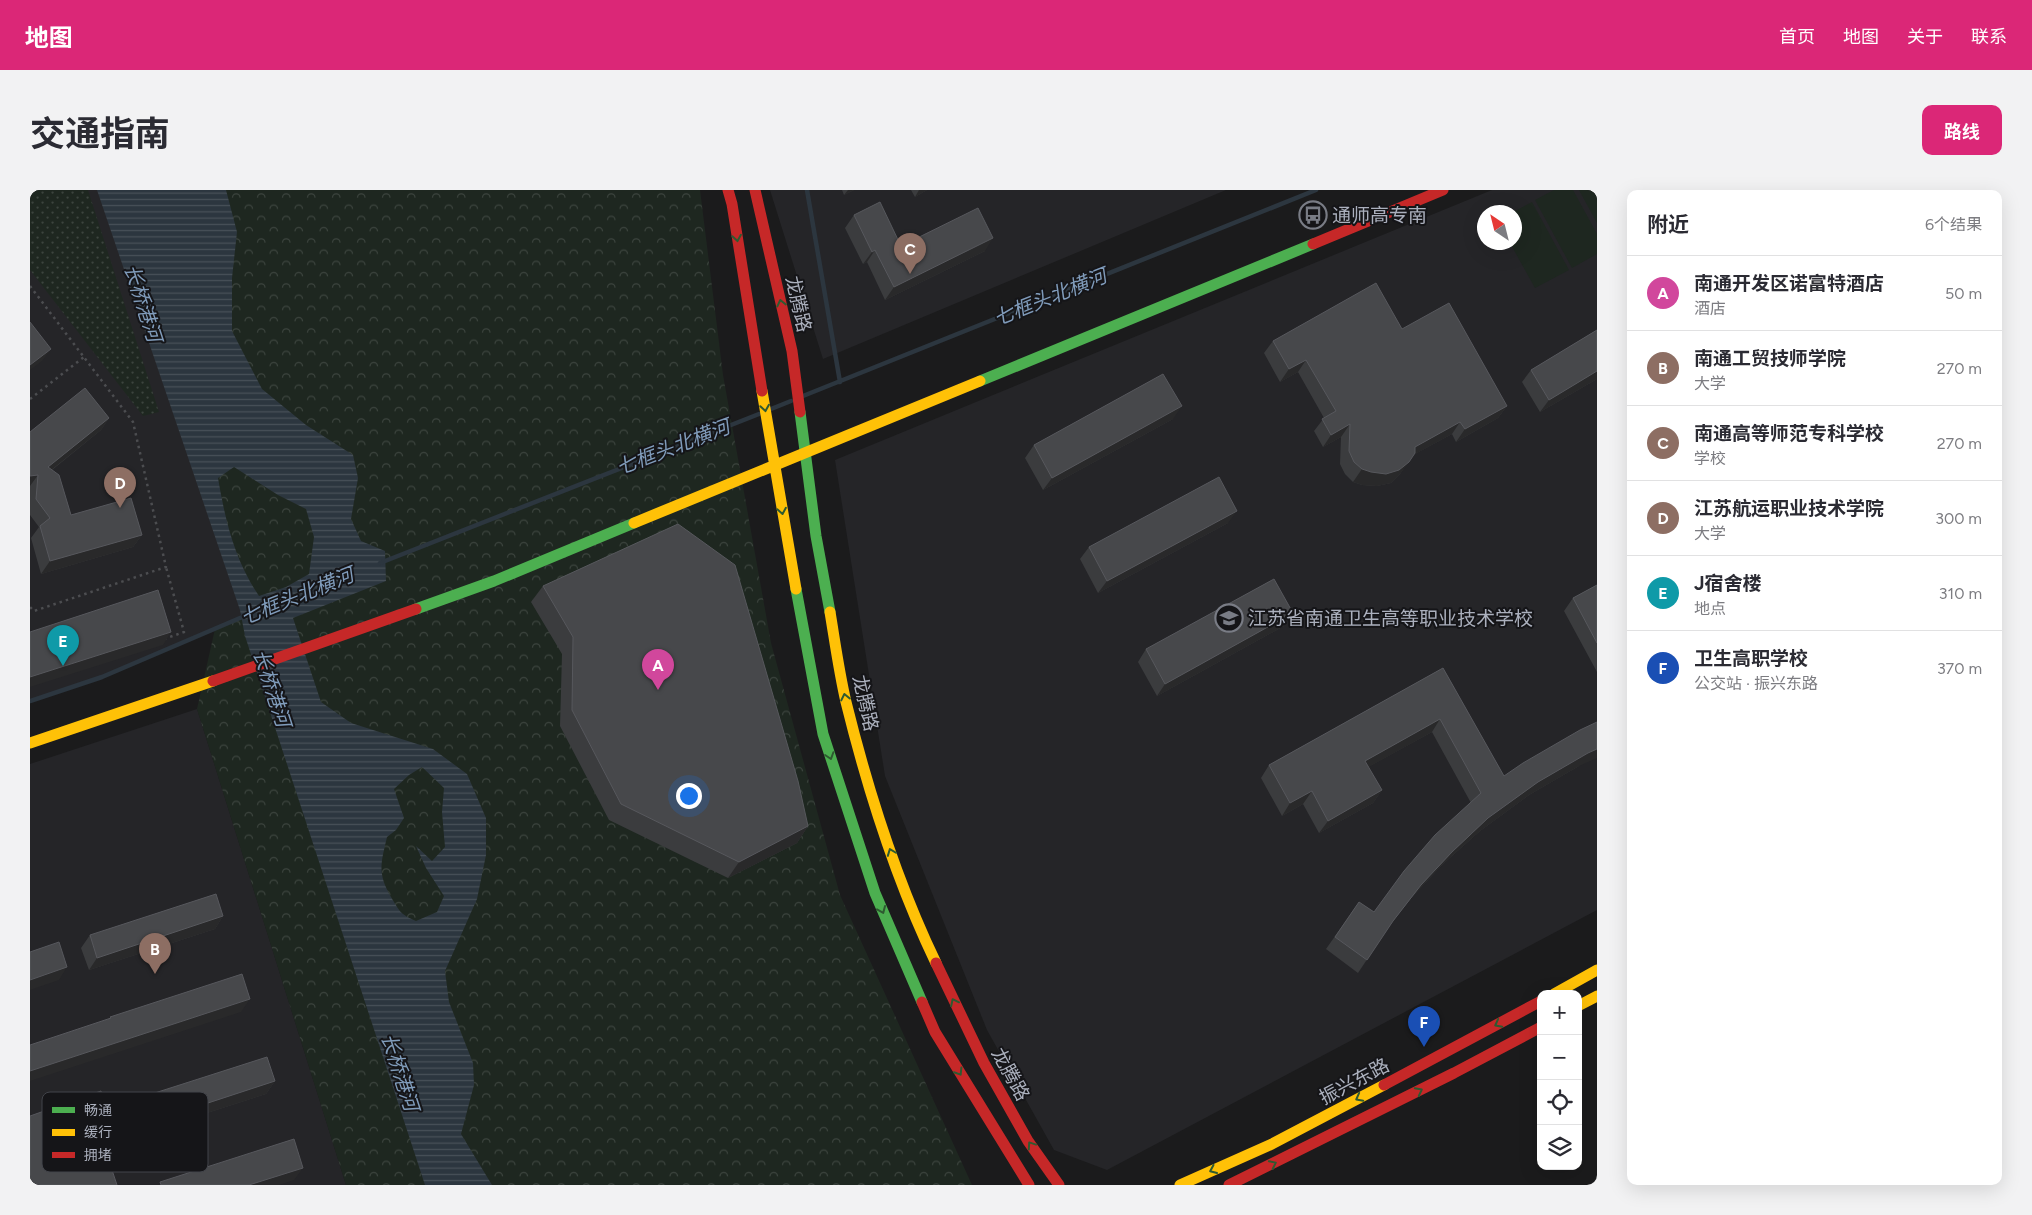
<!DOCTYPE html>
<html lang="zh">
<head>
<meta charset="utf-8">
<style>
	:root { --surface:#fff; --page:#f2f2f3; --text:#2b2b33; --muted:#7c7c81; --line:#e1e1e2; --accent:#db2777 }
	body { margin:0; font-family:Figtree,"Noto Sans SC",sans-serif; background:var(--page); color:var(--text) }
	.controls { position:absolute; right:15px; bottom:15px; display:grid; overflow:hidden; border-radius:10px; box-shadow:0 5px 20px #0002 }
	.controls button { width:45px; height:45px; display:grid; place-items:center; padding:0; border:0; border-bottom:1px solid var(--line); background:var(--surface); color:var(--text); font:25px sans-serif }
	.compass { position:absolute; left:1447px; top:15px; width:45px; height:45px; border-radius:50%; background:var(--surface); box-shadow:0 5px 20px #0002; rotate:325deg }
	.you { position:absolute; left:658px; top:605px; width:18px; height:18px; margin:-12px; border:4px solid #fff; border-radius:50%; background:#1a73e8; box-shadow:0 0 0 8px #1a73e833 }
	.badge { display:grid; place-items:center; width:32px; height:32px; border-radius:50%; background:var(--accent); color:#fff; font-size:16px; font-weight:700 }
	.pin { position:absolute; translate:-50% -41px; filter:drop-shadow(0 1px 2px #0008) }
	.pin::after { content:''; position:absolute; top:26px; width:18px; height:15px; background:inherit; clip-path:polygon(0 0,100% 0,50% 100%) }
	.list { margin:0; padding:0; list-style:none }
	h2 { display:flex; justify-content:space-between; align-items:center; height:65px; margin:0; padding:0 20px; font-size:21px }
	h2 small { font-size:16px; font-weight:400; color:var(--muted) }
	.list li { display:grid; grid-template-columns:32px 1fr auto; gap:15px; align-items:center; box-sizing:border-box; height:75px; padding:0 20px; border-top:1px solid var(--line) }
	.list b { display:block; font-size:19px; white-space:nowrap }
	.list p { margin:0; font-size:16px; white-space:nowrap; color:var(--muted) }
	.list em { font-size:16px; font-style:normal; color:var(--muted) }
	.icon { flex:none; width:28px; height:28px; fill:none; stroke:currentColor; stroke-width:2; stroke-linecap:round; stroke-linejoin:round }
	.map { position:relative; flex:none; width:1567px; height:995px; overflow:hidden; border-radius:10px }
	header { display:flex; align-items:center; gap:30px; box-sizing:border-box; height:70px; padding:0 25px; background:var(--accent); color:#fff }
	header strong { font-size:24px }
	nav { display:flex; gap:28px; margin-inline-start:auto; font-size:18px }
	.intro { display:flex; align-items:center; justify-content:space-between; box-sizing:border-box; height:120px; padding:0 30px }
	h1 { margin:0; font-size:35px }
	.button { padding:12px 22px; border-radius:10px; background:var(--accent); color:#fff; font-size:18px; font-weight:700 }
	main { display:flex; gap:30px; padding:0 30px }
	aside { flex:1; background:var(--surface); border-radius:10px; box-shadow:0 5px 20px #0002 }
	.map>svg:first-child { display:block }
	.built { fill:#252528; fill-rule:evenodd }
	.grass { fill:url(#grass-dots) }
	.park { fill:url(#park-crowns) }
	.pitch { fill:#1e2720 }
	.water { fill:url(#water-rules); fill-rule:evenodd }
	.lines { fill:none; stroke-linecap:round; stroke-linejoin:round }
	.stream { stroke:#2c363f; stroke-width:4.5 }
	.path { stroke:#4c4d50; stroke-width:2.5; stroke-dasharray:2.5 4; stroke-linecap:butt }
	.fast { stroke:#4caf50; stroke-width:11 }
	.slow { stroke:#ffc107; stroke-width:11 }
	.jam { stroke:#c62828; stroke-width:11 }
	.wall { fill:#3b3c3e }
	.shaded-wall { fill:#29292a }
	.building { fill:#47484b; stroke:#57585d }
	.oneway { stroke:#2e5a31 }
	.labels { text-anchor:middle; stroke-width:4; stroke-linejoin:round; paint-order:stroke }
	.poi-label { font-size:19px; fill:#abb0bd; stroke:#151518; text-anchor:start }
	.street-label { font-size:19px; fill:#abb0bd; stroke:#151518 }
	.water-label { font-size:20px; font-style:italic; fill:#809cbb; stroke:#151518 }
	.key { fill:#151518; stroke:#42444a; stroke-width:1 }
	.key-label { font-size:14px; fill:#abb0bd }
</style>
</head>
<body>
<header>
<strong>地图</strong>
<nav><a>首页</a><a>地图</a><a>关于</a><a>联系</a></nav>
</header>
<div class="intro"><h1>交通指南</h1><a class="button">路线</a></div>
<main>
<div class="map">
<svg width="1567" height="995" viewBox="0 0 1567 995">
	<defs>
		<pattern id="grass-dots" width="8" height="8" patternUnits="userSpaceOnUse" patternTransform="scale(1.25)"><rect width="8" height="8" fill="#1e2720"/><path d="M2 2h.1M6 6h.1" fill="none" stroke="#3c443e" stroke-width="1.8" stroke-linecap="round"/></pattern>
		<pattern id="park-crowns" width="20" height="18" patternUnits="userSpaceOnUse" patternTransform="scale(1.25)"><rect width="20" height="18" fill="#1e2720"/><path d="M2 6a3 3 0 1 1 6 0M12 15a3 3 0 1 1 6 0" fill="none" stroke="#3c443e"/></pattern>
		<pattern id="water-rules" width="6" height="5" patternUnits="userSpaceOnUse" patternTransform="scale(1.25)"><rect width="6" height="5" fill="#2c363f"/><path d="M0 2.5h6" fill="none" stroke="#485159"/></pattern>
	</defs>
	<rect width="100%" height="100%" fill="#1b1b1c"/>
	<!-- built -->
	<path class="built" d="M 0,0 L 75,0 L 216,425 L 72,487 L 0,511 Z
		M 740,0 L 1196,0 L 793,169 Z
		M 1462,0 L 1567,0 L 1567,720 L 1077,980 L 1024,960 L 957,840 L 855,586 L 805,270 ZM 1454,22 L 1484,22 L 1484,52 L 1454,52 Z
		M 167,519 L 316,995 L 0,995 L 0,574 Z"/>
	<!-- grass -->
	<path class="grass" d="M 0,0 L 58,0 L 129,222 L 113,226 L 0,80 Z"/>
	<!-- park -->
	<path class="park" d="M 75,0 L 670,0 L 693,185 L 741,453 L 810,705 L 942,995 L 316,995 L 167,519 L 185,439 L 216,425 Z"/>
	<!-- pitch -->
	<path class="pitch" d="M 1524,0 L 1543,0 L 1567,44 L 1567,64 L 1542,78 L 1505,10 Z
		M 1549,0 L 1567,0 L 1567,33 Z
		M 1502,12 L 1539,80 L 1505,98 L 1480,53 L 1484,52 L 1484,22 L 1483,22 Z"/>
	<!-- water -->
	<path class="water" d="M 67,0 L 196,0 L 207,42 L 202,88 L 202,141 L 232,199 L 276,235 L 323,265 L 328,288 L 321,329 L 331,351 L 355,361 L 356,391 L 263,428 L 291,512 L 321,533 L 403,559 L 437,584 L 456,628 L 456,665 L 447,709 L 415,781 L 419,812 L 443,873 L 444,895 L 431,944 L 462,995 L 395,995 L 215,446 L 210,420 ZM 204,277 L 248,305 L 276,319 L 284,347 L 279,384 L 256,397 L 229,406 C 205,371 195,330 188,288 ZM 392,577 L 414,598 L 412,622 L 415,657 L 402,671 L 386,656 L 396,678 L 414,706 L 407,722 L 386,731 C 370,724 370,722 361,707 C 347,683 351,673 357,647 L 366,640 L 374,628 L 364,599 L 379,585 Z"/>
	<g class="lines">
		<!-- stream -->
		<path class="stream" d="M 777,0 L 810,192
			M 773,206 L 1286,0
			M 741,219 L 761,211
			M 350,373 L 729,224
			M 0,511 L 72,487 L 217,425"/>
		<!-- path -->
		<path class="path" d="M 0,96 L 103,232 L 136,377 L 4,421 L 0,417
			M 0,209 L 54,167
			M 134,449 L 154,442 L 136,377"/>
		<!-- fast -->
		<path class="fast" d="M 950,191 L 1283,54
			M 770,222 L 786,346 L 800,422
			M 766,399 L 793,544 L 845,703 L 892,812
			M 386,419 L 464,391 L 604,333"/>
		<!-- slow -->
		<path class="slow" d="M 732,201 L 766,399
			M 604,333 L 950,191
			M 800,422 C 805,452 809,482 816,512 C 838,601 866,690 906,773
			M 0,553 L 183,491
			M 1524,804 L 1567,780
			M 1548,816 L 1567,806
			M 1150,995 L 1242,954 L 1354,895"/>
		<!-- jam -->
		<path class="jam" d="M 698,0 L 702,14 L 732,201
			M 725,0 L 762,161 L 770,222
			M 1283,54 L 1413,0
			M 183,491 L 386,419
			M 906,773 L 954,873 L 998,951 L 1029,995
			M 892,812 L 905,842 L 999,995
			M 1354,895 L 1511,811
			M 1199,995 L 1424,883 L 1511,837"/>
	</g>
	<!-- wall -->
	<path class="wall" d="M 812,0 L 824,0 L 814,5 Z
		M 881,0 L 897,0 L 885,7 Z
		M 824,25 L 871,56 L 955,61 L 855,110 L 837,72 L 833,74 L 815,38 Z
		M 1372,139 L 1477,216 L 1468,228 L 1426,252 L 1422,244 L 1383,265 L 1370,284 L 1361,293 L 1347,296 L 1332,295 L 1323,292 L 1315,284 L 1310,274 L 1311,247 L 1293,257 L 1284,241 L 1294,228 L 1268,182 L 1250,192 L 1234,163 L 1243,151 Z
		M 1567,140 L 1567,189 L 1510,222 L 1492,192 L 1501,180 Z
		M 79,228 L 71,240 L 22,280 L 41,325 L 112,345 L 103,357 L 11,384 L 1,348 L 9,337 L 0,325 L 0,242 Z
		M 1143,229 L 1013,300 L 995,268 L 1004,255 Z
		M 1198,333 L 1068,403 L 1050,369 L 1059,357 Z
		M 1567,395 L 1567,482 L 1534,421 L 1543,408 Z
		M 513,396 L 778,636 L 767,653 L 698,688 L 579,630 L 530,536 L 532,464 L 501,412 Z
		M 1254,436 L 1127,506 L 1108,472 L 1116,459 Z
		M 1413,478 L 1474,586 L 1549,576 L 1499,605 L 1450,641 L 1413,674 L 1382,707 L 1358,738 L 1328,783 L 1296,759 L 1329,712 L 1344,722 L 1441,613 L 1402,542 L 1338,577 L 1352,600 L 1343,613 L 1289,643 L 1273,614 L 1252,626 L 1231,588 L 1239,575 Z
		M 193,726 L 185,739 L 59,780 L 51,758 L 60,745 Z
		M 245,891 L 236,904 L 105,946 L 98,922 L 106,909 Z"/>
	<!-- shaded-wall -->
	<path class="shaded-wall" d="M 818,0 L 824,0 L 814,5 Z
		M 889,0 L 897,0 L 885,7 Z
		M 963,48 L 955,61 L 855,110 L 864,97 Z
		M 845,60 L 837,72 L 833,74 L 842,62 Z
		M 21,159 L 12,171 L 0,180 L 0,175 Z
		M 1276,170 L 1268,182 L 1250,192 L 1259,179 Z
		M 1567,181 L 1567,189 L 1510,222 L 1519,210 Z
		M 1152,216 L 1143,229 L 1013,300 L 1022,288 Z
		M 1477,216 L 1468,228 L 1426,252 L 1435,239 Z
		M 79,228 L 71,240 L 10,289 L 18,277 Z
		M 1430,232 L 1422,244 L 1376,269 L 1385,257 Z
		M 1320,234 L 1311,247 L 1293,257 L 1301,245 Z
		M 1379,272 L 1370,284 L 1361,293 L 1347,296 L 1332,295 L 1323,292 L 1332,279 Z
		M 8,285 L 0,296 L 0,286 Z
		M 1207,321 L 1198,333 L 1068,403 L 1077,391 Z
		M 112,345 L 103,357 L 11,384 L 20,371 Z
		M 1263,423 L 1254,436 L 1127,506 L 1135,494 Z
		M 141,442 L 133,455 L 0,497 L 0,487 Z
		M 1410,529 L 1402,542 L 1326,584 L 1335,571 Z
		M 1567,559 L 1567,568 L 1549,576 L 1499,605 L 1450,641 L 1413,674 L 1382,707 L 1354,744 L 1391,695 L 1422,662 L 1458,628 L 1508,592 L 1558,563 Z
		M 1352,600 L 1343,613 L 1289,643 L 1298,631 Z
		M 1282,601 L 1273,614 L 1252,626 L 1260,613 Z
		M 778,636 L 767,653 L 698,688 L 709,672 Z
		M 193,726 L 185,739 L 59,780 L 67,768 Z
		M 37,777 L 29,790 L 0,800 L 0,790 Z
		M 220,809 L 211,822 L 0,891 L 0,881 Z
		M 245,891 L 236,904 L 105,946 L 114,934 Z
		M 82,934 L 73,946 L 60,951 L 68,938 Z
		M 273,978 L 264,990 L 249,995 L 219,995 Z"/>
	<!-- building -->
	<path class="building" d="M 850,12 L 871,56 L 948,18 L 963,48 L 864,97 L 845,60 L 842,62 L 824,25 Z
		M 1346,93 L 1372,139 L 1419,113 L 1477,216 L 1435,239 L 1430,232 L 1385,257 L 1385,263 L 1379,272 L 1369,280 L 1356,284 L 1341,282 L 1332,279 L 1324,272 L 1319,261 L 1320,234 L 1301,245 L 1292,229 L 1306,221 L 1276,170 L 1259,179 L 1243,151 Z
		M 0,132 L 21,159 L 0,175 Z
		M 1567,140 L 1567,181 L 1519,210 L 1501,180 Z
		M 1133,184 L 1152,216 L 1022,288 L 1004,255 Z
		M 55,198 L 79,228 L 18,277 L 29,285 L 41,325 L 101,308 L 112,345 L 20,371 L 10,336 L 20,328 L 6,309 L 8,285 L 0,286 L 0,242 Z
		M 1189,287 L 1207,321 L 1077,391 L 1059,357 Z
		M 648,334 L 705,375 L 768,591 L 778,636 L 709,672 L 591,614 L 542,520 L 543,447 L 513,396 Z
		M 1244,389 L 1263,423 L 1135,494 L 1116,459 Z
		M 1567,395 L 1567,453 L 1543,408 Z
		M 128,400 L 141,442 L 0,487 L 0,442 Z
		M 1413,478 L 1474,586 L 1493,573 L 1550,540 L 1567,532 L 1567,559 L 1558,563 L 1508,592 L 1458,628 L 1422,662 L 1391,695 L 1363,731 L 1337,770 L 1305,747 L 1329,712 L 1344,722 L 1374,681 L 1405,645 L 1451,603 L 1410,529 L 1335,571 L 1352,600 L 1298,631 L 1282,601 L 1260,613 L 1239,575 Z
		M 186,704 L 193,726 L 67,768 L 60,745 Z
		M 29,752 L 37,777 L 0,790 L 0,762 Z
		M 212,784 L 220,809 L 0,881 L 0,855 L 81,828 L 80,827 Z
		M 237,867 L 245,891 L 114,934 L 106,909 Z
		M 71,901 L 82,934 L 68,938 L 87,995 L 0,995 L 0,926 Z
		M 264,949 L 273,978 L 219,995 L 131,995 L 130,992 Z"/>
	<!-- one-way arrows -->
	<defs><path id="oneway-chevron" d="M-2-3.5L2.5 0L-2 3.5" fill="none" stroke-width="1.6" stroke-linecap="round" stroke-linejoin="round" transform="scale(1.25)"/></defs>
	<g class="oneway">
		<use href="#oneway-chevron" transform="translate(707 48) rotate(81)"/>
		<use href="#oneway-chevron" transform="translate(751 113) rotate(-103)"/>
		<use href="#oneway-chevron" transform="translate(735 218) rotate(81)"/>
		<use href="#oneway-chevron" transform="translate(752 321) rotate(80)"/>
		<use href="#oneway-chevron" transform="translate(815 507) rotate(-102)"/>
		<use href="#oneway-chevron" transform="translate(800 566) rotate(72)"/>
		<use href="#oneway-chevron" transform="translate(861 662) rotate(-111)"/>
		<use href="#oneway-chevron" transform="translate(852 720) rotate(67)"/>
		<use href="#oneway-chevron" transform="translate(924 812) rotate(-116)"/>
		<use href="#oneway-chevron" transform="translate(1468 834) rotate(152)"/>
		<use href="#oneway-chevron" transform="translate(929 882) rotate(58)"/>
		<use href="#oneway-chevron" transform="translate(1389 901) rotate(-27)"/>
		<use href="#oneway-chevron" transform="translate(1329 908) rotate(152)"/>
		<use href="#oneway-chevron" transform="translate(1001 955) rotate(-124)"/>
		<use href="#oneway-chevron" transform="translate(1243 974) rotate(-26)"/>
		<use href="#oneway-chevron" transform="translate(1183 980) rotate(156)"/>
	</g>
	<!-- icons -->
	<defs>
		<g id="bus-ring" transform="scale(1.4375)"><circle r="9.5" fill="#151518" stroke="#797c85" stroke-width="1.5"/><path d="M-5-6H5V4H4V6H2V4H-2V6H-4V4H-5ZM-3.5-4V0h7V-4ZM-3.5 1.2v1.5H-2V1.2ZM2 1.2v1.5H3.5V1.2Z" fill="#797c85"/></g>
		<g id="school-ring" transform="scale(1.4375)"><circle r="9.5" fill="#151518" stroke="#797c85" stroke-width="1.5"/><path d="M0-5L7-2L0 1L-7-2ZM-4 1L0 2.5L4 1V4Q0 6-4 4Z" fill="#797c85"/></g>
	</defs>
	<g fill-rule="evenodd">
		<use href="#bus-ring" x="1283" y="25"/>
		<use href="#school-ring" x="1199" y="428"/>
	</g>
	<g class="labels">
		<!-- poi labels -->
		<g class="poi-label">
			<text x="1302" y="32">通师高专南</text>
			<text x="1218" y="435">江苏省南通卫生高等职业技术学校</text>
		</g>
		<!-- street labels -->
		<g class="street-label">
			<text transform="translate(769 114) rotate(77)" y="7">龙腾路</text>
			<text transform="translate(836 513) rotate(77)" y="7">龙腾路</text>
			<text transform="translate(981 884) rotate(61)" y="7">龙腾路</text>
			<text transform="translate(1324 891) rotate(-28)" y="7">振兴东路</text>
		</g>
		<!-- water labels -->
		<g class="water-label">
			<text transform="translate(1020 107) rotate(-22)" y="7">七框头北横河</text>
			<text transform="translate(113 113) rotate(72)" y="7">长桥港河</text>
			<text transform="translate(643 257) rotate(-21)" y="7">七框头北横河</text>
			<text transform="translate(267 406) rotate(-22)" y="7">七框头北横河</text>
			<text transform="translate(242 498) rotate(72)" y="7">长桥港河</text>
			<text transform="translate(370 882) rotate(72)" y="7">长桥港河</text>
		</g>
	</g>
	<!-- legend -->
	<rect x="12" y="902" width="166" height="80" rx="8" class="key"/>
	<rect x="22" y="917" width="23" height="6" fill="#4caf50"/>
	<rect x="22" y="939" width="23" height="7" fill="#ffc107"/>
	<rect x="22" y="962" width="23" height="6" fill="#c62828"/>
	<g class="key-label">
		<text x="54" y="925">畅通</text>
		<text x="54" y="947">缓行</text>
		<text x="54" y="970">拥堵</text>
	</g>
</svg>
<div class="controls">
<button>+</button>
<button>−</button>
<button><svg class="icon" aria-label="locate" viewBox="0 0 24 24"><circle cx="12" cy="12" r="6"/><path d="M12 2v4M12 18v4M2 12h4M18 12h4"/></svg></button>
<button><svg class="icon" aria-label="layers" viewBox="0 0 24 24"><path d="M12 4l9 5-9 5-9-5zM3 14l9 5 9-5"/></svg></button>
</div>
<svg class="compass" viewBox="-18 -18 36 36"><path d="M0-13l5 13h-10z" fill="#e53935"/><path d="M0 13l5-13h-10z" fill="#7c7c81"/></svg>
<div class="you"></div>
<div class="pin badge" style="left:628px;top:500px;background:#d1479c">A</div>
<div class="pin badge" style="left:125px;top:784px;background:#8d6e63">B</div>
<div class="pin badge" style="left:880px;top:84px;background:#8d6e63">C</div>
<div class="pin badge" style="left:90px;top:318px;background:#8d6e63">D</div>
<div class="pin badge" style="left:33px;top:476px;background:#0f9aa8">E</div>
<div class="pin badge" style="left:1394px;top:857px;background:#1a4fb4">F</div>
</div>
<aside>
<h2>附近<small>6个结果</small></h2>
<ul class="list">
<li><span class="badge" style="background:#d1479c">A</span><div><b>南通开发区诺富特酒店</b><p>酒店</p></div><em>50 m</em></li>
<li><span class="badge" style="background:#8d6e63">B</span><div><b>南通工贸技师学院</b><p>大学</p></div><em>270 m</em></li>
<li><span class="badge" style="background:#8d6e63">C</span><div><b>南通高等师范专科学校</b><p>学校</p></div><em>270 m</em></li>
<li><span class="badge" style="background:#8d6e63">D</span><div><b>江苏航运职业技术学院</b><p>大学</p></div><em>300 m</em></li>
<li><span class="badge" style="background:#0f9aa8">E</span><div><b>J宿舍楼</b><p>地点</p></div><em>310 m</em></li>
<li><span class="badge" style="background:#1a4fb4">F</span><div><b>卫生高职学校</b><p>公交站 · 振兴东路</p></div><em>370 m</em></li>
</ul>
</aside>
</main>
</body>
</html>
